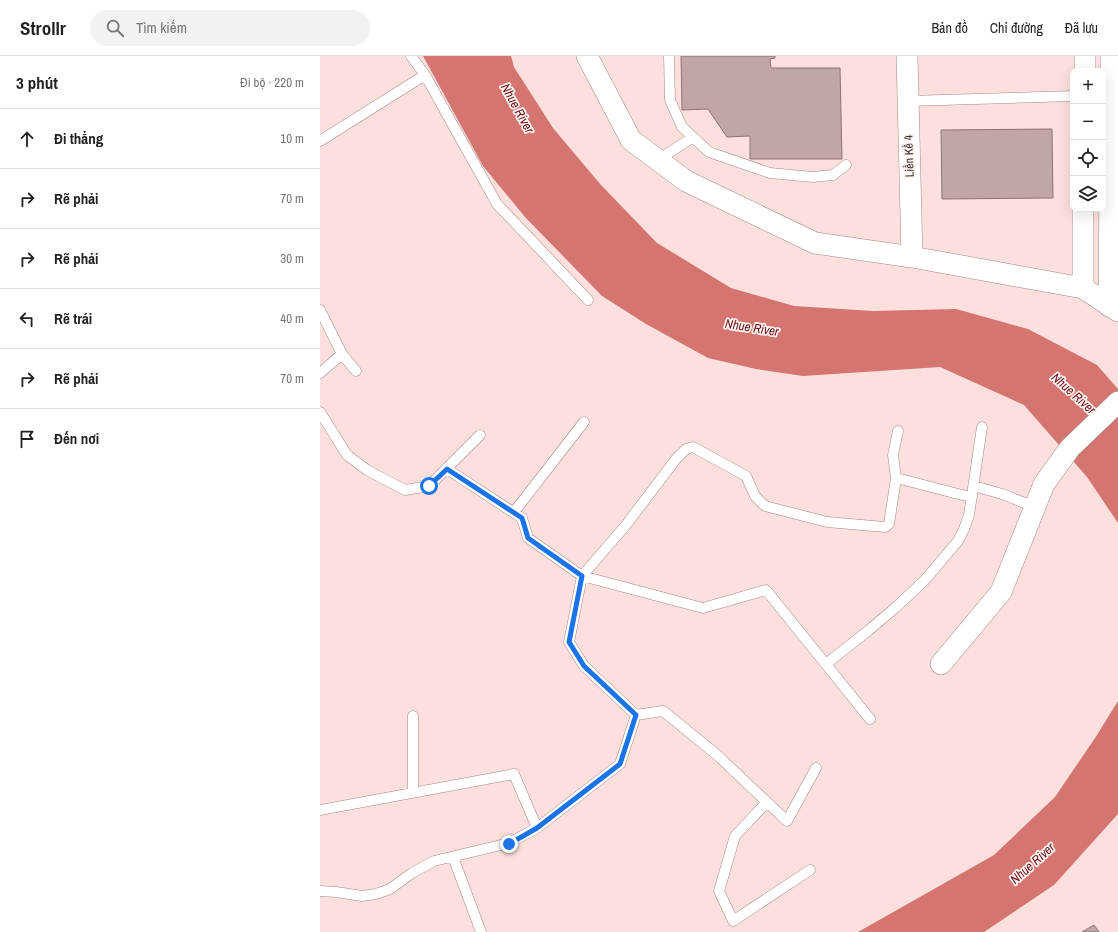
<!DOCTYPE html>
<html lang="vi">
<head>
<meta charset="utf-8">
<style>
	:root { --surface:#fff; --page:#f2f2f2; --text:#222; --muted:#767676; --line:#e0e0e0 }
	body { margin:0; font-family:"Archivo Narrow",sans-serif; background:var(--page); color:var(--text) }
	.controls { position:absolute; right:12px; top:12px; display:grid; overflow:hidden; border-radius:8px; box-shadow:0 4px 16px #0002 }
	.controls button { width:36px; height:36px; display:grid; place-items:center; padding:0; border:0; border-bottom:1px solid var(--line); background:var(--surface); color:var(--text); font:20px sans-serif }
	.stop { position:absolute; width:12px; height:12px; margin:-9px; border:3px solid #1a73e8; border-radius:50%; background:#fff }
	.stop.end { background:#1a73e8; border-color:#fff; box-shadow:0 1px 4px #0008 }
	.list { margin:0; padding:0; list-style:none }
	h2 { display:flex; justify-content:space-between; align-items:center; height:52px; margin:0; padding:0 16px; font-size:17px }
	h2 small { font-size:13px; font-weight:400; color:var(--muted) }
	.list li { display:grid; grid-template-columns:26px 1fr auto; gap:12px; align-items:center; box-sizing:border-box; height:60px; padding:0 16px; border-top:1px solid var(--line) }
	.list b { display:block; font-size:15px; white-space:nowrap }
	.list em { font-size:13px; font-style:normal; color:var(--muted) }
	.icon { flex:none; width:22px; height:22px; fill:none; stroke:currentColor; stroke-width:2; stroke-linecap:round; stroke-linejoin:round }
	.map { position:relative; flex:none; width:798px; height:876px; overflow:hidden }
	header { display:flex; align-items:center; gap:24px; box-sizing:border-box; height:56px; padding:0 20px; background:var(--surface); border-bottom:1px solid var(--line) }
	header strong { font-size:19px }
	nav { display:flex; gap:22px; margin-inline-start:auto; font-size:14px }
	.search { width:280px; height:36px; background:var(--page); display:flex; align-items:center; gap:10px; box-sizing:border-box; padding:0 14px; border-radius:22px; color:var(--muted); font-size:15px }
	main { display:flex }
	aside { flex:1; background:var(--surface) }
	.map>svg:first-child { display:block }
	.water { fill:#d4756f }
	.building { fill:#c1a7a4; stroke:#8c7371 }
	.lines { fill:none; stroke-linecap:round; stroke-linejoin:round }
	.service-casing { stroke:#9f8684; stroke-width:11 }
	.minor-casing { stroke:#9f8684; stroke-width:22 }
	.service { stroke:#fff; stroke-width:10 }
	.minor { stroke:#fff; stroke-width:21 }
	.route { stroke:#1a73e8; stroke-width:5 }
	.labels { text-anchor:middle; stroke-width:3.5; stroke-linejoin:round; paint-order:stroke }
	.street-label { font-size:12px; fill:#3b3130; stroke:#fef2f1 }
	.water-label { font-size:13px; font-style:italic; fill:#6c1518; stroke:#fef2f1 }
</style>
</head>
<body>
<header>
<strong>Strollr</strong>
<div class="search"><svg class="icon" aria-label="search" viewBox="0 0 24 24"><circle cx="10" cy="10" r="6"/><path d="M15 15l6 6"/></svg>Tìm kiếm</div>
<nav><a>Bản đồ</a><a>Chỉ đường</a><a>Đã lưu</a></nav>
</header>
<main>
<aside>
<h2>3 phút<small>Đi bộ · 220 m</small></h2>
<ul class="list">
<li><svg class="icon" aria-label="ahead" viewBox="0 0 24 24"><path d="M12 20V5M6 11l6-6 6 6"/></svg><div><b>Đi thẳng</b></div><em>10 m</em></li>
<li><svg class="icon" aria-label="right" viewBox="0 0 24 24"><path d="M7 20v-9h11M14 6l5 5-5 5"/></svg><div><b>Rẽ phải</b></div><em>70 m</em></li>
<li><svg class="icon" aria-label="right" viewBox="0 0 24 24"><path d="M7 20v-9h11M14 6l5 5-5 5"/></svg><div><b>Rẽ phải</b></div><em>30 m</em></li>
<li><svg class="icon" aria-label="left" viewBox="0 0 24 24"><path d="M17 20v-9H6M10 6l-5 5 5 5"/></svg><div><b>Rẽ trái</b></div><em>40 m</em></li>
<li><svg class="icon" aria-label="right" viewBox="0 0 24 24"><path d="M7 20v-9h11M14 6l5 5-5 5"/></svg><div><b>Rẽ phải</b></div><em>70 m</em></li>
<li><svg class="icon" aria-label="arrive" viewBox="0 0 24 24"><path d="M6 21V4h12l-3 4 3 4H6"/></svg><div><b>Đến nơi</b></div></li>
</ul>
</aside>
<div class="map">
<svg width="798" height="876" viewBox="0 0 798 876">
	<rect width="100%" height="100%" fill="#fde0de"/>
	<!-- water -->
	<path class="water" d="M 103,0 L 191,0 L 194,11 L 233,72 L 281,129 L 337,187 L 411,232 L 474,250 L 553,255 L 636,253 L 708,273 L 777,309 L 798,333 L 798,467 L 767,421 L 704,349 L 620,311 L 483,320 L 436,313 L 388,302 L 326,268 L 282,240 L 205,161 L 163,110 Z
		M 798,645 L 798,758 L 734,829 L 664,876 L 538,876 L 674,799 L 735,741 L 777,679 Z"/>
	<!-- building -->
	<path class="building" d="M 361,0 L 455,0 L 455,2 L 450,3 L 451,12 L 520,12 L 522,103 L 430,103 L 430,80 L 407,81 L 388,53 L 362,54 Z
		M 732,73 L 733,142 L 622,143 L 621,74 Z
		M 774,869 L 779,876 L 762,876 Z"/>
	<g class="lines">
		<!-- service casing -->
		<g class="service-casing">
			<path id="service" d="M 91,0 L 105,19 L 177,148 L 268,244
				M 349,0 L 350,44 L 362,71 L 389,96 L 450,117 L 493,121 L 513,119 L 526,109
				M 588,45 L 753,40
				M 0,85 L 105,19
				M 338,104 L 373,81
				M 0,254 L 22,298 L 36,315
				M 0,317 L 22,298
				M 0,356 L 27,399 L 47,414 L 85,434 L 109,430 L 160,379
				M 127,413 L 202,462 L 208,482 L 262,520 L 383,552 L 446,534 L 550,663
				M 576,422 L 573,399 L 578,375
				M 654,430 L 682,438 L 715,451
				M 194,456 L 264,366
				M 506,608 L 549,574 L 575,552 L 604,525 L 638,485 L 644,473 L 649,459 L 662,371
				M 496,712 L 467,765 L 396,698 L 343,655 L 316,659 L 264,610 L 249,586 L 262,520 L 306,469 L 356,403 L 366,393 L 373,391 L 426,420 L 435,440 L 445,450 L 507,466 L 565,471 L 569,468 L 576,422 C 602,428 627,436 652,441
				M 93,736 L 93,660
				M 447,746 L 415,780 L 399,835 L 413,865 L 490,814
				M 0,754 L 194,718 L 217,772 L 300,708 L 316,659
				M 133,801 L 161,876
				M 0,835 L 16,836 L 42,840 L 56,838 L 70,833 L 92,817 L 114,805 L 189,787 L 217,772"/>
		</g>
		<!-- minor casing -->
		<g class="minor-casing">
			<path id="minor" d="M 267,0 L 311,84 L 366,125 L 495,187 L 592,201 L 763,232 L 798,255
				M 587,0 L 592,201
				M 765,15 L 765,0
				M 763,232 L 763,153
				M 789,250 L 791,0
				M 621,608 L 681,536 L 724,428 L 750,392 L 798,346"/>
		</g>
		<!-- service -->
		<use href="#service" class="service"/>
		<!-- minor -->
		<use href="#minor" class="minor"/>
	</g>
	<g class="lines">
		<!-- route -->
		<path class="route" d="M 109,430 L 127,413 L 202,462 L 208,482 L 262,520 L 249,586 L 264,610 L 316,659 L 300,708 L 217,772 L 189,788"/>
	</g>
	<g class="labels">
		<!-- street labels -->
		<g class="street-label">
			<text transform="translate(589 100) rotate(-92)" y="4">Liền Kề 4</text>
		</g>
		<!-- water labels -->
		<g class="water-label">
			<text transform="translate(198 52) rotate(61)" y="5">Nhue River</text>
			<text transform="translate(432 271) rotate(9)" y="5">Nhue River</text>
			<text transform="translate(754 337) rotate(42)" y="5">Nhue River</text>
			<text transform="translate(712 807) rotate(-42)" y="5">Nhue River</text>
		</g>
	</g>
</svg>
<div class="controls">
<button>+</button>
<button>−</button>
<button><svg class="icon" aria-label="locate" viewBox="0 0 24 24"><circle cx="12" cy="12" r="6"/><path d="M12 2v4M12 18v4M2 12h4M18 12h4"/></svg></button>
<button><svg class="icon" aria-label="layers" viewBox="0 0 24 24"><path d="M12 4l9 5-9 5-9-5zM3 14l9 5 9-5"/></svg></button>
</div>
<div class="stop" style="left:109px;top:430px"></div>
<div class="stop end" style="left:189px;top:788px"></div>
</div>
</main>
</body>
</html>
